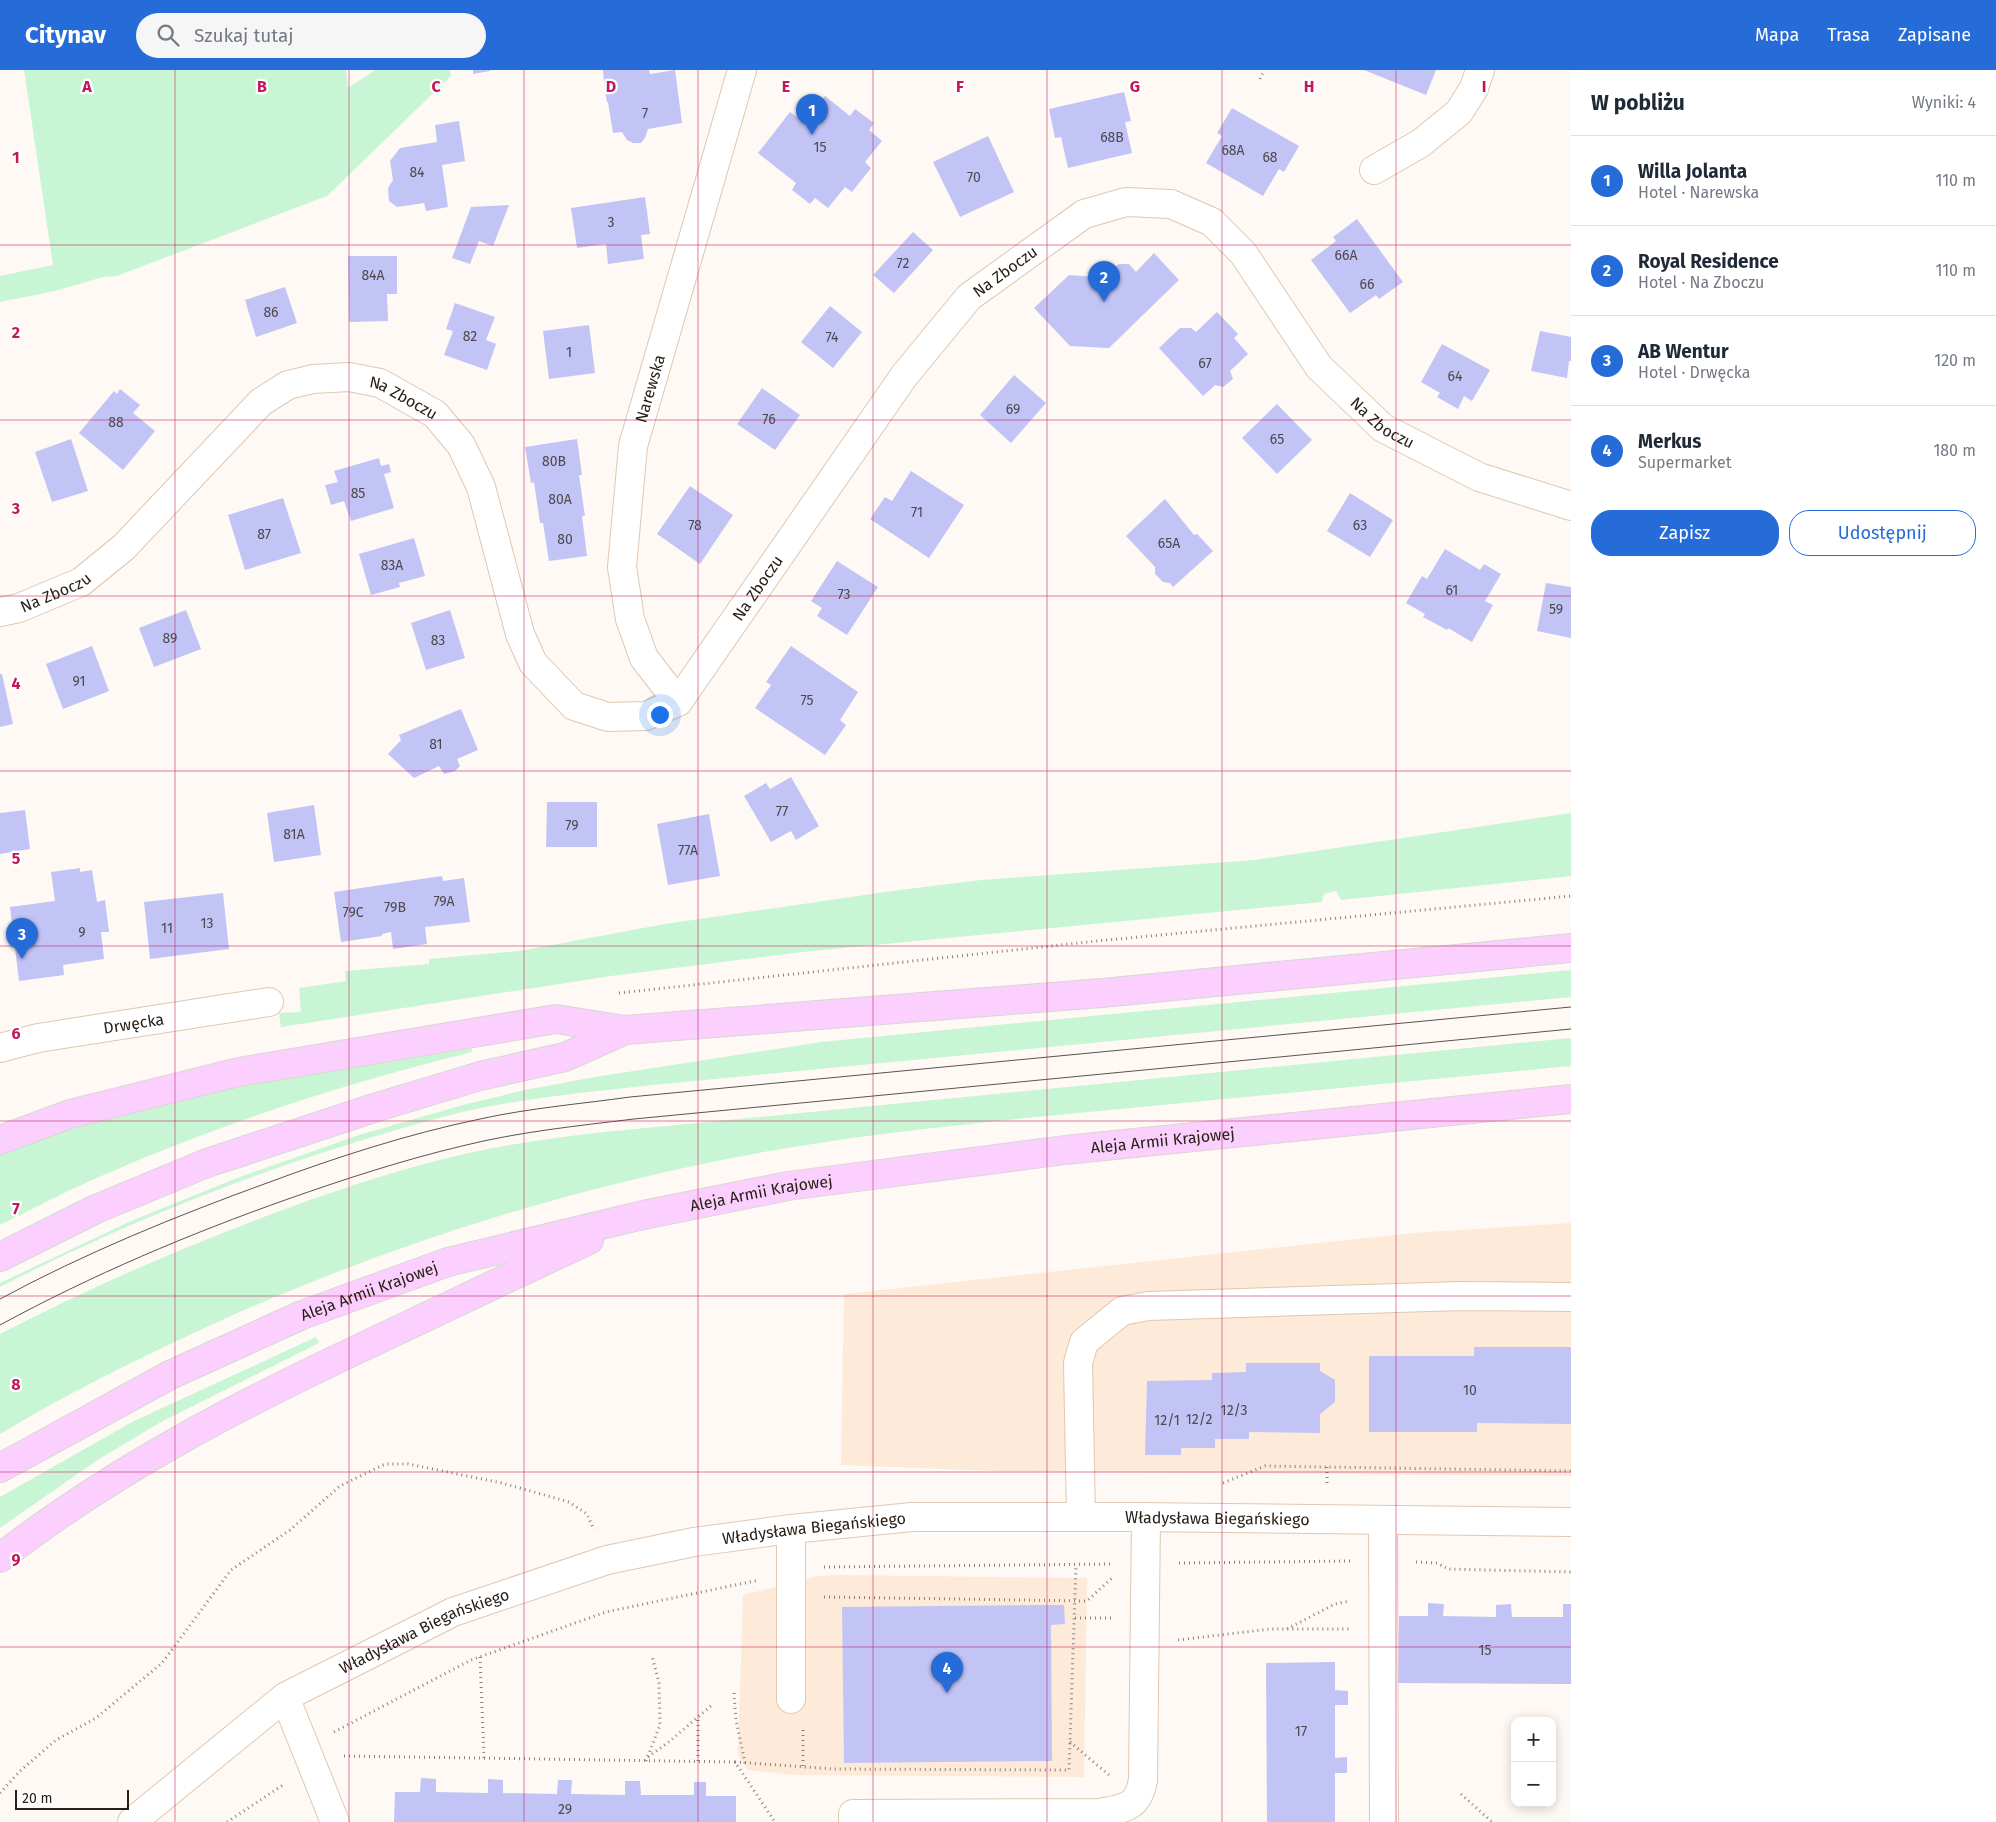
<!DOCTYPE html>
<html lang="pl">
<head>
<meta charset="utf-8">
<style>
	:root { --surface:#fff; --page:#f6f6f7; --text:#1f2937; --muted:#747a83; --line:#e0e1e3; --accent:#256cd8 }
	body { margin:0; font-family:"Fira Sans",sans-serif; background:var(--page); color:var(--text) }
	.controls { position:absolute; right:15px; bottom:15px; display:grid; overflow:hidden; border-radius:10px; box-shadow:0 2px 12px #0003 }
	.controls button { width:45px; height:45px; display:grid; place-items:center; padding:0; border:0; border-bottom:1px solid var(--line); background:var(--surface); color:var(--text); font:25px sans-serif }
	.scale { position:absolute; left:15px; bottom:12px; width:114px; box-sizing:border-box; padding-left:5px; border:2px solid #292017; border-top:0; font-size:14px; line-height:18px; white-space:nowrap; color:#292017; -webkit-text-stroke:4px #fff; paint-order:stroke }
	.you { position:absolute; left:659px; top:644px; width:18px; height:18px; margin:-12px; border:4px solid #fff; border-radius:50%; background:#1a73e8; box-shadow:0 0 0 8px #1a73e833 }
	.badge { display:grid; place-items:center; width:32px; height:32px; border-radius:50%; background:var(--accent); color:#fff; font-size:16px; font-weight:700 }
	.pin { position:absolute; translate:-50% -41px; filter:drop-shadow(0 1px 2px #0008) }
	.pin::after { content:''; position:absolute; top:26px; width:18px; height:15px; background:inherit; clip-path:polygon(0 0,100% 0,50% 100%) }
	.list { margin:0; padding:0; list-style:none }
	h2 { display:flex; justify-content:space-between; align-items:center; height:65px; margin:0; padding:0 20px; font-size:21px }
	h2 small { font-size:16px; font-weight:400; color:var(--muted) }
	.list li { display:grid; grid-template-columns:32px 1fr auto; gap:15px; align-items:center; box-sizing:border-box; height:90px; padding:0 20px; border-top:1px solid var(--line) }
	.list b { display:block; font-size:19px; white-space:nowrap }
	.list p { margin:0; font-size:16px; white-space:nowrap; color:var(--muted) }
	.list em { font-size:16px; font-style:normal; color:var(--muted) }
	.actions { display:flex; gap:10px; padding:15px 20px }
	.actions a { flex:1; padding:11px 0; border:1px solid var(--accent); border-radius:20px; text-align:center; font-size:18px; color:var(--accent) }
	.actions .main { background:var(--accent); color:#fff }
	.icon { flex:none; width:28px; height:28px; fill:none; stroke:currentColor; stroke-width:2; stroke-linecap:round; stroke-linejoin:round }
	.map { position:relative; flex:none; width:1571px; height:1752px; overflow:hidden }
	header { display:flex; align-items:center; gap:30px; box-sizing:border-box; height:70px; padding:0 25px; background:var(--accent); color:#fff }
	header strong { font-size:24px }
	nav { display:flex; gap:28px; margin-inline-start:auto; font-size:18px }
	.search { width:350px; height:45px; background:var(--page); display:flex; align-items:center; gap:12px; box-sizing:border-box; padding:0 18px; border-radius:28px; color:var(--muted); font-size:19px }
	main { display:flex }
	aside { flex:1; background:var(--surface) }
	.map>svg:first-child { display:block }
	.built { fill:#fdead8 }
	.green { fill:#c8f6d4 }
	.building { fill:#c2c4f6 }
	.lines { fill:none; stroke-linecap:round; stroke-linejoin:round }
	.minor-casing { stroke:#e0c7b0; stroke-width:30 }
	.major-casing { stroke:#d8d7d5; stroke-width:30 }
	.path { stroke:#89827b; stroke-width:3; stroke-dasharray:1 4; stroke-linecap:butt }
	.minor { stroke:#fff; stroke-width:28 }
	.major { stroke:#fbd0fe; stroke-width:28 }
	.tram { stroke:#5c544c; stroke-width:1 }
	.grid { fill:none; stroke:#c2185b; stroke-width:1; stroke-opacity:0.55 }
	.labels { text-anchor:middle; stroke-width:4.5; stroke-linejoin:round; paint-order:stroke }
	.number-label { font-size:14px; fill:#4f494f }
	.street-label { font-size:16px; fill:#292017; stroke:#fff }
	.grid-label { font-size:16px; text-anchor:middle; font-weight:bold; fill:#c2185b; stroke:#fff; stroke-width:4.5; stroke-linejoin:round; paint-order:stroke }
</style>
</head>
<body>
<header>
<strong>Citynav</strong>
<div class="search"><svg class="icon" aria-label="search" viewBox="0 0 24 24"><circle cx="10" cy="10" r="6"/><path d="M15 15l6 6"/></svg>Szukaj tutaj</div>
<nav><a>Mapa</a><a>Trasa</a><a>Zapisane</a></nav>
</header>
<main>
<div class="map">
<svg width="1571" height="1752" viewBox="0 0 1571 1752">
	<rect width="100%" height="100%" fill="#fef9f4"/>
	<!-- built -->
	<path class="built" d="M 1571,1153 L 1571,1406 L 994,1401 L 841,1395 L 844,1224 L 1413,1163 Z
		M 840,1505 L 1087,1508 L 1084,1707 L 795,1705 L 748,1700 L 738,1685 L 743,1525 L 819,1506 Z"/>
	<!-- green -->
	<path class="green" d="M 24,0 L 346,0 L 348,18 L 375,0 L 450,0 L 451,6 L 327,126 L 117,206 L 103,207 L 55,221 L 0,232 L 0,206 L 53,195 Z
		M 1571,743 L 1571,806 L 1341,830 L 1336,821 L 1324,824 L 1322,832 L 802,882 L 611,906 L 281,957 L 279,943 L 301,942 L 299,918 L 346,911 L 345,901 L 429,894 L 429,889 L 519,881 L 665,854 L 892,821 L 981,810 L 1254,790 Z
		M 1571,900 L 1571,927 L 653,1015 C 589,1022 525,1028 462,1042 C 417,1053 372,1067 328,1081 C 216,1117 105,1163 0,1217 L 0,1213 L 131,1151 L 237,1108 L 359,1065 L 463,1035 L 525,1020 L 595,1007 L 821,972 Z
		M 1571,968 L 1571,996 C 1424,1010 1277,1024 1131,1038 C 998,1051 863,1062 732,1088 C 553,1123 378,1179 211,1255 C 139,1288 68,1323 0,1364 L 0,1264 C 93,1216 189,1174 288,1138 C 348,1116 410,1096 473,1082 C 516,1073 560,1067 604,1062 Z
		M 469,979 L 472,979 L 472,982 C 350,1012 229,1051 113,1101 C 74,1117 37,1137 0,1155 L 0,1082 L 98,1050 L 229,1017 Z
		M 316,1267 L 319,1273 L 161,1352 L 96,1391 L 0,1458 L 0,1427 L 132,1352 Z"/>
	<!-- building -->
	<path class="building" d="M 473,0 L 490,0 L 490,1 L 473,4 Z
		M 603,0 L 649,0 L 650,4 L 675,0 L 682,53 L 648,59 L 645,68 L 641,73 L 633,73 L 627,70 L 622,62 L 613,63 L 608,32 L 607,32 L 605,22 Z
		M 1364,0 L 1436,0 L 1426,25 Z
		M 1124,22 L 1131,51 L 1125,52 L 1132,83 L 1068,98 L 1061,67 L 1055,68 L 1049,39 Z
		M 825,26 L 850,46 L 855,39 L 874,53 L 869,60 L 882,71 L 865,92 L 871,98 L 852,122 L 845,117 L 828,138 L 815,128 L 810,134 L 792,120 L 796,113 L 758,83 L 790,42 L 797,47 L 808,34 L 815,38 Z
		M 1232,38 L 1299,76 L 1284,102 L 1279,99 L 1263,126 L 1206,93 L 1222,66 L 1217,63 Z
		M 459,51 L 465,91 L 442,95 L 448,137 L 426,141 L 424,133 L 397,137 L 389,131 L 388,118 L 393,110 L 390,91 L 400,78 L 437,72 L 435,55 Z
		M 988,66 L 1014,122 L 960,147 L 933,92 Z
		M 645,127 L 650,164 L 641,165 L 644,189 L 608,194 L 606,174 L 577,178 L 571,138 Z
		M 509,135 L 493,176 L 479,171 L 470,194 L 452,188 L 471,137 Z
		M 1357,149 L 1403,212 L 1379,229 L 1376,225 L 1350,243 L 1311,190 L 1336,171 L 1333,167 Z
		M 913,162 L 933,180 L 894,223 L 873,205 Z
		M 1154,183 L 1179,210 L 1109,278 L 1070,276 L 1034,238 L 1069,205 L 1111,208 L 1110,201 L 1119,194 L 1129,194 L 1136,202 Z
		M 348,186 L 397,186 L 397,224 L 387,224 L 388,251 L 349,252 Z
		M 285,217 L 297,253 L 256,267 L 245,230 Z
		M 455,233 L 495,247 L 486,270 L 496,274 L 487,300 L 444,285 L 453,261 L 446,259 Z
		M 830,236 L 862,262 L 833,298 L 801,272 Z
		M 1217,242 L 1238,264 L 1234,268 L 1248,284 L 1230,301 L 1233,309 L 1223,317 L 1215,315 L 1203,326 L 1159,278 L 1180,258 L 1191,258 L 1196,262 Z
		M 589,255 L 595,303 L 549,309 L 543,261 Z
		M 1540,261 L 1571,267 L 1571,291 L 1569,291 L 1567,308 L 1531,301 Z
		M 1442,274 L 1490,300 L 1472,331 L 1464,326 L 1458,339 L 1437,327 L 1440,323 L 1421,312 Z
		M 1014,305 L 1046,333 L 1011,373 L 980,345 Z
		M 762,318 L 800,345 L 775,380 L 737,354 Z
		M 120,319 L 140,335 L 133,343 L 155,361 L 123,400 L 79,363 L 114,321 L 117,324 Z
		M 1277,334 L 1312,370 L 1277,404 L 1242,368 Z
		M 71,369 L 88,421 L 52,432 L 35,382 Z
		M 577,369 L 582,405 L 579,405 L 585,446 L 582,446 L 587,486 L 549,491 L 543,453 L 540,453 L 534,412 L 531,413 L 525,377 Z
		M 379,388 L 381,396 L 389,394 L 391,402 L 384,404 L 394,438 L 351,451 L 344,431 L 331,435 L 325,415 L 338,412 L 334,401 Z
		M 911,401 L 964,435 L 929,488 L 870,449 L 885,427 L 892,431 Z
		M 690,416 L 733,445 L 700,494 L 657,464 Z
		M 1350,423 L 1393,450 L 1370,487 L 1327,461 Z
		M 283,428 L 301,483 L 245,500 L 228,445 Z
		M 1165,429 L 1194,465 L 1197,464 L 1213,481 L 1173,517 L 1170,513 L 1163,512 L 1155,504 L 1155,497 L 1126,466 Z
		M 414,468 L 425,506 L 399,513 L 400,517 L 371,525 L 359,484 Z
		M 1445,479 L 1480,500 L 1484,494 L 1501,504 L 1485,531 L 1493,535 L 1472,572 L 1448,558 L 1447,560 L 1423,547 L 1425,544 L 1406,533 L 1422,506 L 1427,509 Z
		M 837,491 L 878,517 L 847,565 L 817,546 L 822,538 L 811,531 Z
		M 1546,513 L 1571,517 L 1571,568 L 1537,561 Z
		M 186,540 L 201,579 L 154,597 L 139,558 Z
		M 450,540 L 465,588 L 426,600 L 411,553 Z
		M 92,576 L 109,621 L 63,639 L 46,594 Z
		M 791,576 L 858,622 L 840,650 L 846,655 L 825,685 L 755,638 L 771,615 L 766,612 Z
		M 0,604 L 2,604 L 13,654 L 0,657 Z
		M 461,639 L 478,680 L 457,689 L 460,696 L 455,701 L 444,704 L 439,696 L 414,708 L 388,684 L 401,670 L 399,665 Z
		M 791,707 L 819,756 L 796,770 L 791,761 L 771,772 L 744,726 L 766,713 L 770,719 Z
		M 547,732 L 597,732 L 597,777 L 546,777 Z
		M 314,735 L 321,785 L 274,792 L 267,743 Z
		M 25,740 L 30,779 L 0,784 L 0,743 Z
		M 709,744 L 720,806 L 668,815 L 657,754 Z
		M 80,798 L 80,802 L 92,800 L 97,832 L 105,830 L 109,862 L 101,862 L 104,889 L 63,895 L 64,905 L 19,911 L 10,837 L 55,831 L 51,802 Z
		M 442,806 L 443,811 L 464,808 L 470,852 L 425,857 L 427,874 L 393,879 L 391,862 L 382,864 L 382,866 L 341,872 L 334,822 Z
		M 223,823 L 229,879 L 150,889 L 144,832 Z
		M 1474,1277 L 1571,1277 L 1571,1354 L 1477,1353 L 1477,1362 L 1369,1362 L 1369,1286 L 1474,1286 Z
		M 1246,1293 L 1320,1293 L 1320,1301 L 1335,1310 L 1335,1332 L 1320,1344 L 1320,1363 L 1249,1362 L 1249,1369 L 1215,1369 L 1215,1378 L 1181,1378 L 1181,1385 L 1145,1385 L 1147,1311 L 1212,1310 L 1212,1303 L 1246,1302 Z
		M 1428,1533 L 1444,1534 L 1443,1546 L 1496,1547 L 1496,1535 L 1511,1534 L 1512,1547 L 1563,1547 L 1563,1534 L 1571,1534 L 1571,1614 L 1398,1613 L 1399,1546 L 1428,1546 Z
		M 1052,1535 L 1064,1535 L 1065,1554 L 1051,1555 L 1052,1691 L 844,1693 L 842,1537 Z
		M 1335,1592 L 1335,1620 L 1348,1621 L 1348,1635 L 1335,1635 L 1335,1688 L 1347,1687 L 1347,1703 L 1335,1703 L 1335,1752 L 1267,1752 L 1266,1593 Z
		M 421,1708 L 436,1709 L 436,1722 L 488,1723 L 488,1709 L 503,1710 L 503,1723 L 557,1724 L 558,1710 L 572,1710 L 571,1724 L 625,1725 L 625,1711 L 640,1711 L 641,1725 L 694,1725 L 694,1712 L 706,1712 L 706,1726 L 736,1726 L 736,1752 L 394,1752 L 395,1722 L 420,1722 Z"/>
	<g class="lines">
		<!-- minor casing -->
		<g class="minor-casing">
			<g id="minor">
				<path d="M 1374,100 L 1421,73 L 1459,42 L 1474,18 L 1480,0"/>
				<path id="s1" d="M 0,542 L 19,538 L 81,512 L 124,477 L 261,332 L 288,315 L 313,309 L 349,307 L 380,313 L 435,344 L 461,375 L 481,417 L 520,564 L 533,593 L 574,636 L 608,647 L 646,646 L 678,632 L 904,306 L 969,227 L 1084,144 L 1126,132 L 1171,134 L 1212,152 L 1243,183 L 1319,297 L 1383,358 L 1479,407 L 1571,436"/>
				<path id="s2" d="M 678,632 L 644,588 L 630,549 L 622,497 L 633,376 L 742,0"/>
				<path id="s3" d="M 0,978 L 38,968 L 269,932"/>
				<path d="M 1081,1447 L 1078,1293 L 1084,1272 L 1122,1241 L 1148,1236 L 1461,1226 L 1571,1227"/>
				<path d="M 1383,1450 L 1384,1752"/>
				<path d="M 791,1459 L 791,1629"/>
				<path d="M 285,1627 L 335,1752"/>
				<path id="s4" d="M 132,1752 L 285,1627 L 453,1542 L 607,1490 L 694,1472 L 791,1459 L 912,1447 L 1134,1447 L 1571,1452"/>
				<path d="M 853,1752 L 853,1744 L 1100,1743 C 1125,1738 1138,1738 1143,1710 L 1146,1447"/>
			</g>
		</g>
		<!-- major casing -->
		<g class="major-casing">
			<g id="major">
				<path d="M 0,1070 L 70,1044 L 239,1002 L 556,949 L 625,960"/>
				<path d="M 0,1187 L 96,1139 L 207,1093 L 374,1038 L 480,1006 L 565,987 L 625,960 L 1102,923 L 1571,878"/>
				<path id="s5" d="M 0,1398 L 170,1305 L 302,1245 L 448,1192 L 643,1145 L 788,1116 L 1065,1080 L 1571,1029"/>
				<path d="M 0,1488 C 113,1400 241,1334 371,1273 C 444,1238 516,1204 589,1170"/>
			</g>
		</g>
		<!-- path -->
		<path class="path" d="M 1260,9 L 1264,0
			M 619,923 L 1097,871 L 1571,826
			M 1327,1397 L 1327,1415
			M 1223,1413 L 1265,1396 L 1571,1401
			M 1416,1492 L 1437,1493 L 1448,1499 L 1571,1502
			M 1179,1493 L 1350,1491
			M 824,1497 L 1112,1494
			M 824,1527 L 1087,1531 L 1112,1508
			M 1075,1548 L 1112,1548
			M 1287,1559 L 1335,1534 L 1349,1531
			M 1178,1570 L 1270,1559 L 1349,1559
			M 480,1587 L 484,1688
			M 734,1623 L 736,1650 L 745,1693
			M 803,1660 L 803,1697
			M 334,1662 L 471,1590 L 606,1542 L 759,1510
			M 1070,1672 L 1109,1705
			M 344,1686 L 735,1692 L 775,1752
			M 648,1687 L 670,1671 L 712,1635
			M 646,1691 L 660,1655 L 659,1613 L 652,1586
			M 698,1691 L 698,1647
			M 735,1692 L 835,1699 L 1069,1700 L 1076,1495
			M 0,1723 L 20,1701 L 56,1670 L 96,1648 L 162,1593 L 231,1500 L 290,1460 L 340,1416 L 385,1394 L 408,1394 L 502,1413 L 569,1432 L 587,1444 L 594,1460
			M 1461,1724 L 1492,1752
			M 227,1752 L 283,1715"/>
		<!-- minor -->
		<use href="#minor" class="minor"/>
		<!-- major -->
		<use href="#major" class="major"/>
		<!-- tram -->
		<path class="tram" d="M 0,1229 C 85,1183 176,1146 267,1113 C 337,1087 408,1064 480,1049 C 530,1038 580,1034 630,1027 L 1571,937
			M 0,1255 C 92,1205 189,1164 288,1129 C 345,1109 403,1090 462,1076 C 518,1062 576,1056 634,1049 L 1571,959"/>
	</g>
	<!-- grid -->
	<path class="grid" d="M 175,0 L 175,1752M 349,0 L 349,1752M 524,0 L 524,1752M 698,0 L 698,1752M 873,0 L 873,1752M 1047,0 L 1047,1752M 1222,0 L 1222,1752M 1396,0 L 1396,1752M 0,175 L 1571,175M 0,350 L 1571,350M 0,526 L 1571,526M 0,701 L 1571,701M 0,876 L 1571,876M 0,1051 L 1571,1051M 0,1226 L 1571,1226M 0,1402 L 1571,1402M 0,1577 L 1571,1577"/>
	<g class="labels">
		<!-- number labels -->
		<g class="number-label">
			<text x="645" y="48">7</text>
			<text x="1112" y="72">68B</text>
			<text x="820" y="82">15</text>
			<text x="1233" y="85">68A</text>
			<text x="1270" y="92">68</text>
			<text x="417" y="107">84</text>
			<text x="974" y="112">70</text>
			<text x="611" y="157">3</text>
			<text x="1346" y="190">66A</text>
			<text x="903" y="198">72</text>
			<text x="373" y="210">84A</text>
			<text x="1367" y="219">66</text>
			<text x="271" y="247">86</text>
			<text x="470" y="271">82</text>
			<text x="832" y="272">74</text>
			<text x="569" y="287">1</text>
			<text x="1205" y="298">67</text>
			<text x="1455" y="311">64</text>
			<text x="1013" y="344">69</text>
			<text x="769" y="354">76</text>
			<text x="116" y="357">88</text>
			<text x="1277" y="374">65</text>
			<text x="554" y="396">80B</text>
			<text x="358" y="428">85</text>
			<text x="560" y="434">80A</text>
			<text x="917" y="447">71</text>
			<text x="695" y="460">78</text>
			<text x="1360" y="460">63</text>
			<text x="264" y="469">87</text>
			<text x="565" y="474">80</text>
			<text x="1169" y="478">65A</text>
			<text x="392" y="500">83A</text>
			<text x="1452" y="525">61</text>
			<text x="844" y="529">73</text>
			<text x="1556" y="544">59</text>
			<text x="170" y="573">89</text>
			<text x="438" y="575">83</text>
			<text x="79" y="616">91</text>
			<text x="807" y="635">75</text>
			<text x="436" y="679">81</text>
			<text x="782" y="746">77</text>
			<text x="572" y="760">79</text>
			<text x="294" y="769">81A</text>
			<text x="688" y="785">77A</text>
			<text x="444" y="836">79A</text>
			<text x="395" y="842">79B</text>
			<text x="353" y="847">79C</text>
			<text x="207" y="858">13</text>
			<text x="167" y="863">11</text>
			<text x="82" y="867">9</text>
			<text x="1470" y="1325">10</text>
			<text x="1234" y="1345">12/3</text>
			<text x="1199" y="1354">12/2</text>
			<text x="1167" y="1355">12/1</text>
			<text x="1485" y="1585">15</text>
			<text x="1301" y="1666">17</text>
			<text x="565" y="1744">29</text>
		</g>
		<!-- street labels -->
		<g class="street-label">
			<text dy="6" stroke="none"><textPath href="#s1" startOffset="1512">Na Zboczu</textPath></text>
			<text dy="6" stroke="none"><textPath href="#s2" startOffset="331">Narewska</textPath></text>
			<text dy="6" stroke="none"><textPath href="#s1" startOffset="494">Na Zboczu</textPath></text>
			<text dy="6" stroke="none"><textPath href="#s1" startOffset="2009">Na Zboczu</textPath></text>
			<text dy="6" stroke="none"><textPath href="#s1" startOffset="1108">Na Zboczu</textPath></text>
			<text dy="6" stroke="none"><textPath href="#s1" startOffset="59">Na Zboczu</textPath></text>
			<text dy="6" stroke="none"><textPath href="#s3" startOffset="136">Drwęcka</textPath></text>
			<text dy="6" stroke="none"><textPath href="#s5" startOffset="1220">Aleja Armii Krajowej</textPath></text>
			<text dy="6" stroke="none"><textPath href="#s5" startOffset="815">Aleja Armii Krajowej</textPath></text>
			<text dy="6" stroke="none"><textPath href="#s5" startOffset="410">Aleja Armii Krajowej</textPath></text>
			<text dy="6" stroke="none"><textPath href="#s4" startOffset="1162">Władysława Biegańskiego</textPath></text>
			<text dy="6" stroke="none"><textPath href="#s4" startOffset="758">Władysława Biegańskiego</textPath></text>
			<text dy="6" stroke="none"><textPath href="#s4" startOffset="352">Władysława Biegańskiego</textPath></text>
		</g>
	</g>
	<g class="grid-label">
		<text x="87" y="22">A</text>
		<text x="262" y="22">B</text>
		<text x="436" y="22">C</text>
		<text x="611" y="22">D</text>
		<text x="786" y="22">E</text>
		<text x="960" y="22">F</text>
		<text x="1135" y="22">G</text>
		<text x="1309" y="22">H</text>
		<text x="1484" y="22">I</text>
		<text x="16" y="93">1</text>
		<text x="16" y="268">2</text>
		<text x="16" y="444">3</text>
		<text x="16" y="619">4</text>
		<text x="16" y="794">5</text>
		<text x="16" y="969">6</text>
		<text x="16" y="1144">7</text>
		<text x="16" y="1320">8</text>
		<text x="16" y="1495">9</text>
	</g>
</svg>
<div class="controls">
<button>+</button>
<button>−</button>
</div>
<div class="scale">20 m</div>
<div class="you"></div>
<div class="pin badge" style="left:812px;top:65px">1</div>
<div class="pin badge" style="left:1104px;top:232px">2</div>
<div class="pin badge" style="left:22px;top:889px">3</div>
<div class="pin badge" style="left:947px;top:1623px">4</div>
</div>
<aside>
<h2>W pobliżu<small>Wyniki: 4</small></h2>
<ul class="list">
<li><span class="badge">1</span><div><b>Willa Jolanta</b><p>Hotel · Narewska</p></div><em>110 m</em></li>
<li><span class="badge">2</span><div><b>Royal Residence</b><p>Hotel · Na Zboczu</p></div><em>110 m</em></li>
<li><span class="badge">3</span><div><b>AB Wentur</b><p>Hotel · Drwęcka</p></div><em>120 m</em></li>
<li><span class="badge">4</span><div><b>Merkus</b><p>Supermarket</p></div><em>180 m</em></li>
</ul>
<div class="actions"><a class="main">Zapisz</a><a>Udostępnij</a></div>
</aside>
</main>
</body>
</html>
